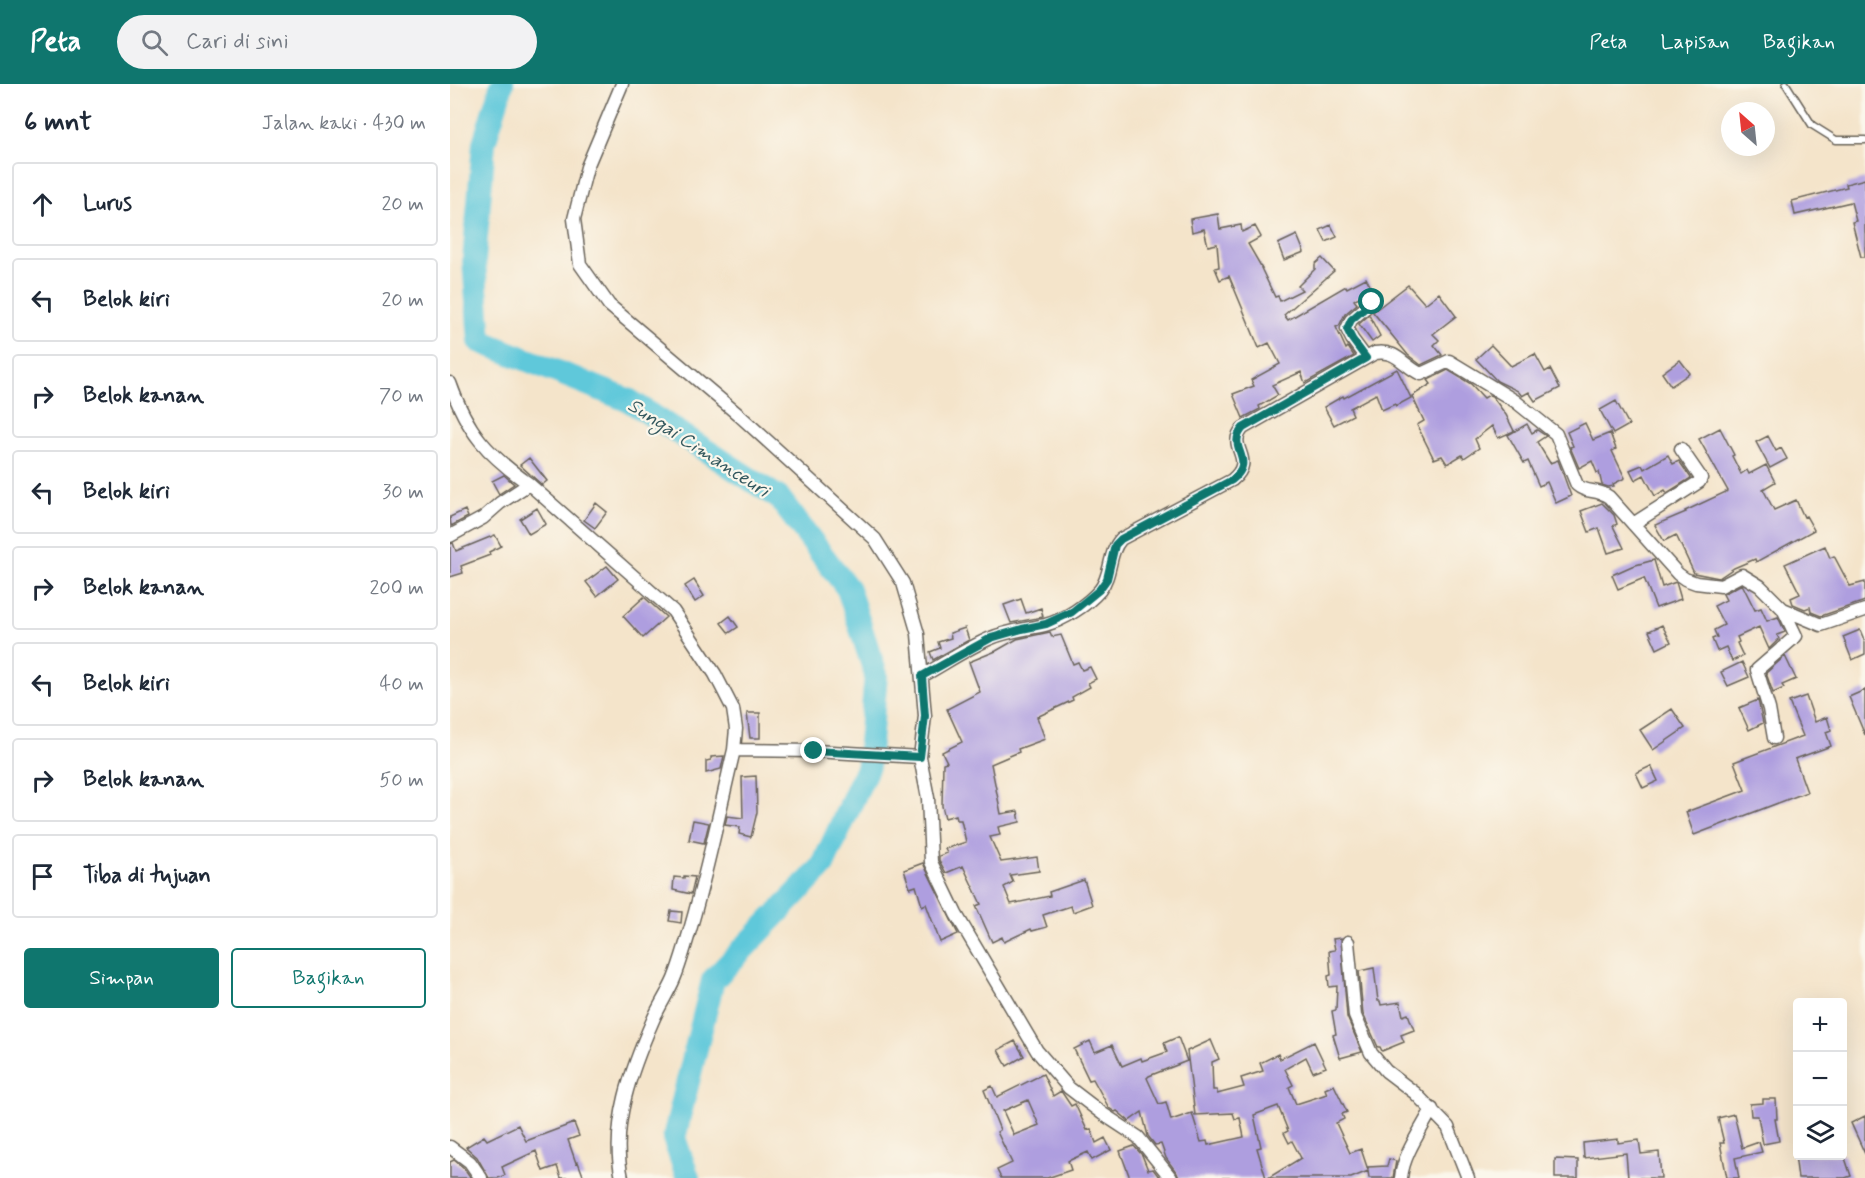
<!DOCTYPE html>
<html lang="id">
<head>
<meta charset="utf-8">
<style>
	:root { --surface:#fff; --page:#f2f2f3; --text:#1f2937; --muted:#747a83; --line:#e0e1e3; --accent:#0f766e }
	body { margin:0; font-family:Mynerve,sans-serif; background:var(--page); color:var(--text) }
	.controls { position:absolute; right:18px; bottom:18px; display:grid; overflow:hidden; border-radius:6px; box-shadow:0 6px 24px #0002 }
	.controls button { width:54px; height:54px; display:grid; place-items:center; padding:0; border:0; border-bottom:2px solid var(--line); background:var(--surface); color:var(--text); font:30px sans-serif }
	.compass { position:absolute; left:1271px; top:18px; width:54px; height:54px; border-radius:50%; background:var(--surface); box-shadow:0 6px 24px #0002; rotate:333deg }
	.stop { position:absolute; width:18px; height:18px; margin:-14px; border:4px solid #0f766e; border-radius:50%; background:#fff }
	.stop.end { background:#0f766e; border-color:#fff; box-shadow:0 2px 6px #0008 }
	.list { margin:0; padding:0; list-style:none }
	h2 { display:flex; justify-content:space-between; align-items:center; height:78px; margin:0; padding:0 24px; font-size:26px }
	h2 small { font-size:20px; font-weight:400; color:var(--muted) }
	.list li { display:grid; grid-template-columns:39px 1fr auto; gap:18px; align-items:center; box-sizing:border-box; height:84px; margin:0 12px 12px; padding:0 12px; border:2px solid var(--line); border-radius:6px }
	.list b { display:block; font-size:22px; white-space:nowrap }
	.list em { font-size:20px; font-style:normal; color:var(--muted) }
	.actions { display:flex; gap:12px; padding:18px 24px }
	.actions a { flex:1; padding:14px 0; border:2px solid var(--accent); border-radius:6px; text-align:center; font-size:21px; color:var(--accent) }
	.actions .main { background:var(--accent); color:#fff }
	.icon { flex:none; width:33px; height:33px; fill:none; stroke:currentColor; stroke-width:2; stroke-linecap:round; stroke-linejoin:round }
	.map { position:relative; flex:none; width:1415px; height:1094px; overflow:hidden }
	header { display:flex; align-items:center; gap:36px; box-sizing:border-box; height:84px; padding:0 30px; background:var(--accent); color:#fff }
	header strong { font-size:28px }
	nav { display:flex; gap:33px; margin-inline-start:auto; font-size:21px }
	.search { width:420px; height:54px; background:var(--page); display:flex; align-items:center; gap:15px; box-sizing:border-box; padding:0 21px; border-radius:33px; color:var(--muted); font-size:22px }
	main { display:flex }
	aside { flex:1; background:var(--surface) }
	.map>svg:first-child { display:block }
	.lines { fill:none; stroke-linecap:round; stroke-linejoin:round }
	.river { stroke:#5fc8da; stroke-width:24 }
	.building { fill:#ae9edf; fill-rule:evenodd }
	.service-casing { stroke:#686259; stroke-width:9 }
	.minor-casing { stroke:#686259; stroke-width:15 }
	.service { stroke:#fff; stroke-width:6 }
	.minor { stroke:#fff; stroke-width:12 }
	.route { stroke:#0f766e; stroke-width:8 }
	.labels { text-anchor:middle; stroke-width:4.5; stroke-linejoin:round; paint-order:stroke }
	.water-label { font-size:20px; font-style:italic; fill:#33585e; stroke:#fbf7ec }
</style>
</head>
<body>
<header>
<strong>Peta</strong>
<div class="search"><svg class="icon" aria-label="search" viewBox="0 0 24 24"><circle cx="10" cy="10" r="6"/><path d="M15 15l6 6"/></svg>Cari di sini</div>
<nav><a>Peta</a><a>Lapisan</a><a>Bagikan</a></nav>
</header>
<main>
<aside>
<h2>6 mnt<small>Jalan kaki · 430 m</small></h2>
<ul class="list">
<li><svg class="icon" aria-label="ahead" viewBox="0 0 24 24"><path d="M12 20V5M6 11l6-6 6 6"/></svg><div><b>Lurus</b></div><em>20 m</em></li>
<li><svg class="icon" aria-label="left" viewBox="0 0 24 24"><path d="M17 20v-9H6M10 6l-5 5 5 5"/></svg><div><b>Belok kiri</b></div><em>20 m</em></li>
<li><svg class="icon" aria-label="right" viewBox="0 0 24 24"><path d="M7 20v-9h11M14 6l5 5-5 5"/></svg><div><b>Belok kanan</b></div><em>70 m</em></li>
<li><svg class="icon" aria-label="left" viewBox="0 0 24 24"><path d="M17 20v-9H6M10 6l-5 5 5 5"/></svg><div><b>Belok kiri</b></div><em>30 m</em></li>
<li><svg class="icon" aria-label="right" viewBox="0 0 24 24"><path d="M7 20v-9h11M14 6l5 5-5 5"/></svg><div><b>Belok kanan</b></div><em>200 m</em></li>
<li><svg class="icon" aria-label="left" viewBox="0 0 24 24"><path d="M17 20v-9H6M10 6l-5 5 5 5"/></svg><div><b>Belok kiri</b></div><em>40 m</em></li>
<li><svg class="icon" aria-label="right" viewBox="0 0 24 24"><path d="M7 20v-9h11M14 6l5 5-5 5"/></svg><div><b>Belok kanan</b></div><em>50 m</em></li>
<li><svg class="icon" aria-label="arrive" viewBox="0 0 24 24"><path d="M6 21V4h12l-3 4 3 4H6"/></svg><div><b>Tiba di tujuan</b></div></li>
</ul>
<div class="actions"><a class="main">Simpan</a><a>Bagikan</a></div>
</aside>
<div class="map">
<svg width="1415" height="1094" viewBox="0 0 1415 1094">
	<rect width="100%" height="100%" fill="#fbf7ec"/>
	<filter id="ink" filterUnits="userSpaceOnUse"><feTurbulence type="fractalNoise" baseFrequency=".0167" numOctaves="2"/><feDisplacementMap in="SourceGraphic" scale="12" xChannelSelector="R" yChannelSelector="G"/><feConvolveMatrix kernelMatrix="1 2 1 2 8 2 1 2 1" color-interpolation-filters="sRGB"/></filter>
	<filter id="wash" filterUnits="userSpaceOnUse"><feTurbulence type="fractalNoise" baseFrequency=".008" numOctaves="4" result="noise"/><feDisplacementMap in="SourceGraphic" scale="24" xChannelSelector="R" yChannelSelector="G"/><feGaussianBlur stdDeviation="1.35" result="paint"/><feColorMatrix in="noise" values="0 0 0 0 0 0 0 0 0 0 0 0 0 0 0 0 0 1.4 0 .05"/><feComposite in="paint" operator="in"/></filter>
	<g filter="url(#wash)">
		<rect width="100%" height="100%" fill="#f4e4ca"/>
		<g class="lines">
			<!-- river -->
			<path class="river" d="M 52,0 L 34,59 L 24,177 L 30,257 L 180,317 L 329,414 L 398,505 L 426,591 L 418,682 L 372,783 L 263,896 L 224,1054 L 238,1094"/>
		</g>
		<g id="blocks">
			<!-- building -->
			<path class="building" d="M 1415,95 L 1415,173 L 1411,173 L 1402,138 L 1406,137 L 1401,118 L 1345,131 L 1342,117 L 1397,103 L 1396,100 Z
				M 768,130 L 770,145 L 791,141 L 792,148 L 805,142 L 811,153 L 798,160 L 812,184 L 811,184 L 825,213 L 828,212 L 830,217 L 852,206 L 848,202 L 865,185 L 865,180 L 872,174 L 884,187 L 834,231 L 838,236 L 896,202 L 897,204 L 916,194 L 922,205 L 904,216 L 907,220 L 895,230 L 889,242 L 886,243 L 896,265 L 898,263 L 904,272 L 855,299 L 851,288 L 822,301 L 828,311 L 809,322 L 810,325 L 793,334 L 783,310 L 804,302 L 801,296 L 830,280 L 819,259 L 809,264 L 779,192 L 770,196 L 765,184 L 769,183 L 767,160 L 758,162 L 754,145 L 742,148 L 740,135 Z
				M 881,141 L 887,153 L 876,158 L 870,146 Z
				M 847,151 L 854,168 L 834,176 L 828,160 Z
				M 958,201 L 975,220 L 989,209 L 1006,232 L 983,250 L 989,256 L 984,261 L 992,271 L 971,281 L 958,271 L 923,228 Z
				M 919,231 L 930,252 L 922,258 L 909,240 Z
				M 1041,261 L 1061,282 L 1085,270 L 1095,288 L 1100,285 L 1110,304 L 1085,317 L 1079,308 L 1072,312 L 1068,307 L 1047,297 L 1026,275 Z
				M 1230,276 L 1240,289 L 1221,302 L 1212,289 Z
				M 947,285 L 961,314 L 946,322 L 945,320 L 932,326 L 926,310 L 900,324 L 903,331 L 884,341 L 874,323 L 893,312 L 894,314 Z
				M 998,286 L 1021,300 L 1034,314 L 1039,311 L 1042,312 L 1056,331 L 1064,347 L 1048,354 L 1042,342 L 1025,355 L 1029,364 L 1014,374 L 1012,371 L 997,380 L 992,372 L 984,375 L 967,341 L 974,337 L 962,312 L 981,300 L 978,296 Z
				M 1166,317 L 1179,341 L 1163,350 L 1150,326 Z
				M 1135,339 L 1143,356 L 1160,349 L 1166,365 L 1162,367 L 1175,394 L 1163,400 L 1164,402 L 1158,403 L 1152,401 L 1149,388 L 1147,389 L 1142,377 L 1129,384 L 1120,363 L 1123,362 L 1117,348 Z
				M 1077,340 L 1082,349 L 1087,346 L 1096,352 L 1087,358 L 1100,379 L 1108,376 L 1121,412 L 1106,419 L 1097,398 L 1089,402 L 1078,377 L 1074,379 L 1058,351 Z
				M 1270,344 L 1284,371 L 1282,372 L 1291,390 L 1297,386 L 1299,390 L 1316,381 L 1325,398 L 1313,405 L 1324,426 L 1346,416 L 1354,433 L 1356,432 L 1364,446 L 1306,478 L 1305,475 L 1284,484 L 1269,494 L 1244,489 L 1226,451 L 1214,457 L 1205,441 L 1236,428 L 1235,427 L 1278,407 L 1249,355 Z
				M 1318,352 L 1326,367 L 1331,364 L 1337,375 L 1320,384 L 1306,358 Z
				M 1218,371 L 1223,380 L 1229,377 L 1241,394 L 1217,409 L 1215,406 L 1205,412 L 1194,391 L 1185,396 L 1180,386 L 1192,381 L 1194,385 Z
				M 79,374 L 97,397 L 92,401 L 70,381 Z
				M 54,391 L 64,400 L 49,410 L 42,397 Z
				M 146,419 L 157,428 L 145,444 L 134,436 Z
				M 1152,419 L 1164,431 L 1167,440 L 1163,442 L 1174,464 L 1158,469 L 1149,444 L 1139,448 L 1131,427 Z
				M 87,424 L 96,440 L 79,450 L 70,435 Z
				M 15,426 L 18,433 L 1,442 L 0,433 Z
				M 45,451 L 51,462 L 39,468 L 40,471 L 11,482 L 13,489 L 0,493 L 0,460 L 3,459 L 6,467 Z
				M 1375,462 L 1380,474 L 1384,472 L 1400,502 L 1415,498 L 1415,517 L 1371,532 L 1361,528 L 1360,523 L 1355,525 L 1343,520 L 1341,514 L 1350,510 L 1335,480 Z
				M 1204,476 L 1212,503 L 1226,498 L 1231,515 L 1206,524 L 1194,494 L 1168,505 L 1162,491 L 1182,482 Z
				M 157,482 L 168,495 L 147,512 L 136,498 Z
				M 244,496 L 254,512 L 245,518 L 235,502 Z
				M 1292,500 L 1305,526 L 1311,524 L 1317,537 L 1328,533 L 1335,548 L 1327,551 L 1329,555 L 1319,565 L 1309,543 L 1287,553 L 1289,558 L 1287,559 L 1293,572 L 1282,577 L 1276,563 L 1267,567 L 1262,555 L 1267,553 L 1264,546 L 1274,541 L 1264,522 L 1276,516 L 1273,510 Z
				M 194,513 L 216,533 L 193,554 L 173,532 Z
				M 571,515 L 576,529 L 591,524 L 593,533 L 561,539 L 554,521 Z
				M 280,532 L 288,543 L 279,549 L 271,539 Z
				M 1212,541 L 1221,558 L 1207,565 L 1199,547 Z
				M 515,544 L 519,556 L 483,576 L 480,568 L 490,564 L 488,558 L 501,554 L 500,549 Z
				M 1410,546 L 1415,558 L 1415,570 L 1402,576 L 1393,553 Z
				M 600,548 L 602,553 L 611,551 L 623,580 L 628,578 L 632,586 L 640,583 L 646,595 L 638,599 L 640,603 L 622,613 L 623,616 L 587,633 L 595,655 L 568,665 L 569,668 L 541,680 L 551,730 L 568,727 L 570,738 L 548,743 L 550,751 L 540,753 L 551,778 L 587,773 L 589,787 L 560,791 L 563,798 L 554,803 L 561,820 L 600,812 L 599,808 L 634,796 L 642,821 L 623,828 L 621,822 L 593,831 L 597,843 L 582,847 L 581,845 L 554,858 L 552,853 L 542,858 L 526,822 L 531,820 L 513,782 L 496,789 L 489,776 L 489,772 L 497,769 L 495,765 L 516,758 L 511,736 L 507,736 L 506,731 L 495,734 L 492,722 L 493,679 L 497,678 L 492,668 L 512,658 L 497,625 L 530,608 L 519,578 L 546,567 L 567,555 Z
				M 1335,572 L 1346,595 L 1332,601 L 1334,604 L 1323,609 L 1316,589 Z
				M 1292,578 L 1299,593 L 1278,602 L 1271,588 Z
				M 1415,606 L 1415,651 L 1399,613 Z
				M 1356,612 L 1365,638 L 1377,633 L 1381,646 L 1376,648 L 1381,662 L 1345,675 L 1357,708 L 1244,751 L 1236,728 L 1295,706 L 1284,678 L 1353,652 L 1339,618 Z
				M 1308,616 L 1313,639 L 1299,646 L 1289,624 Z
				M 1222,625 L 1235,644 L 1203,666 L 1190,646 Z
				M 297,629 L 310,629 L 310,654 L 300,654 Z
				M 274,672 L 271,685 L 256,689 L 256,677 L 261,676 L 261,673 Z
				M 1201,682 L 1208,697 L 1193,704 L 1186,689 Z
				M 306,692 L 307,728 L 301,753 L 289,750 L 290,743 L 275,741 L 277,732 L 293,734 L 292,693 Z
				M 243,736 L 259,739 L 254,759 L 239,756 Z
				M 473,779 L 508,850 L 490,858 L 476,820 L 472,822 L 466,802 L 460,804 L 454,786 Z
				M 234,792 L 245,793 L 241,810 L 223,806 L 224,793 L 234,794 Z
				M 221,827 L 232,828 L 231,839 L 219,837 Z
				M 891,854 L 897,933 L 912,968 L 890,974 L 883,951 L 886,950 L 882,927 L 886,926 L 887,902 L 879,903 L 878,892 L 881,891 L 879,867 L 885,866 L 883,855 Z
				M 924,884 L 928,917 L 930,917 L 931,921 L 950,918 L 953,932 L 958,930 L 964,946 L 951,951 L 954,958 L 932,967 L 930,963 L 928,963 L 913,930 L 909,887 Z
				M 728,953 L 737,977 L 699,992 L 697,994 L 709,1020 L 716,1018 L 721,1036 L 742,1029 L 751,1058 L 757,1057 L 758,1061 L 794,1053 L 790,1034 L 785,1035 L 783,1029 L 745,1031 L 737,967 L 761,956 L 769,975 L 762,978 L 763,1006 L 767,1006 L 767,1010 L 794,1003 L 791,994 L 813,987 L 810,979 L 828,970 L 830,975 L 864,958 L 876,983 L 863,988 L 856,973 L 835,985 L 843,1001 L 839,1003 L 846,1020 L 877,1010 L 875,1005 L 884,1001 L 897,1028 L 892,1030 L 894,1035 L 886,1039 L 900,1069 L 911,1065 L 918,1086 L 918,1083 L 937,1082 L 939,1075 L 946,1077 L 943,1094 L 919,1094 L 918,1087 L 901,1094 L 818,1094 L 851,1074 L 842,1057 L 839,1059 L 834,1049 L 838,1047 L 828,1022 L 804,1031 L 811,1063 L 807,1064 L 816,1094 L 729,1094 L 727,1089 L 716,1074 L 711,1060 L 705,1061 L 698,1052 L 692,1028 L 679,1037 L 667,1027 L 665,1028 L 659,1024 L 643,995 L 639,996 L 624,965 L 640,957 L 645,968 L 662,961 L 672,982 L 691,974 L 692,977 L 717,968 L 714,959 Z
				M 565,957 L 574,972 L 557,982 L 548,966 Z
				M 593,990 L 603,1012 L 611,1007 L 621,1022 L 625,1020 L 637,1046 L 641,1045 L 646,1059 L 655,1054 L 661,1066 L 642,1076 L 638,1068 L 618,1077 L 621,1086 L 597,1094 L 551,1094 L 547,1086 L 562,1079 L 547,1048 L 550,1046 L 534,1006 L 542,1002 L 547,1013 ZM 578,1016 L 589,1041 L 564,1051 L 553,1027 Z
				M 1313,1015 L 1326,1015 L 1327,1035 L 1325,1035 L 1329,1057 L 1313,1060 L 1308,1032 L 1301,1032 L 1300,1020 L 1313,1019 Z
				M 1284,1030 L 1292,1064 L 1309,1058 L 1312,1068 L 1285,1074 L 1289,1094 L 1277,1094 L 1270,1059 L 1274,1059 L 1268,1034 Z
				M 1415,1032 L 1415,1070 L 1401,1039 Z
				M 124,1039 L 129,1052 L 118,1056 L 126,1079 L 128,1078 L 134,1094 L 111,1094 L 107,1082 L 93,1087 L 86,1067 L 52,1083 L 55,1091 L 48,1094 L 39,1094 L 27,1073 L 16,1063 L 34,1052 L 37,1056 L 68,1041 L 76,1057 Z
				M 1168,1055 L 1168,1059 L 1189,1056 L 1191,1070 L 1209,1068 L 1211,1094 L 1178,1094 L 1176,1069 L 1134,1074 L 1133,1059 Z
				M 684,1062 L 692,1071 L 698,1086 L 703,1085 L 710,1094 L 680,1094 L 670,1067 Z
				M 1345,1071 L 1394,1071 L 1401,1092 L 1395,1094 L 1348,1094 Z
				M 1105,1075 L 1128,1076 L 1128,1094 L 1105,1094 Z
				M 4,1076 L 14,1084 L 21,1094 L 0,1094 L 0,1078 Z"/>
		</g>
	</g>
	<g filter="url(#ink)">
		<use href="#blocks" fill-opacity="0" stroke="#686259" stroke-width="1.5"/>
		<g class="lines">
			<!-- service casing -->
			<g class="service-casing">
				<path id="service" d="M 1336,0 L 1362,41 L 1386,56 L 1415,56"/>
			</g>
			<!-- minor casing -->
			<g class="minor-casing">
				<path id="minor" d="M 172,0 L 137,83 L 124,135 L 130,180 L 159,221 L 290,332 L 425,455 L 453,499 L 468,550 L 475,632 L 470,673 L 478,714 L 481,778 L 506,830 L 587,967 L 619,1004 L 653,1030 L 688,1053 L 721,1094
					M 916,274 L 902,255 L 897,245 L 901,236 L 922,218
					M 0,299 C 17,348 37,370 79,400
					M 1183,440 L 1249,398 L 1251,394 L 1231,365
					M 0,452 L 33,434 L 50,419 L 79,400 L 223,527 L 265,590 L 283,625 L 286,645 L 284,666 L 364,667 L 470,673
					M 472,592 C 494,580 517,564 541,554 C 558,547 577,545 595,541 C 614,536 637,521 650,506 C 662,491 658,469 671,455 L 782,396 C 808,374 775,364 793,344 L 925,269 C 947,265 953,282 971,290 L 999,277 L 1065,317 L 1106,350 L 1127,401 C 1137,410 1146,404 1159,413 L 1228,490 L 1235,495 L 1246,499 L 1271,502 L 1292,491 L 1310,502 L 1333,525
					M 1324,654 L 1319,625 L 1307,586 L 1346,552 L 1333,525 L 1371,541 L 1415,526
					M 898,858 L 905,932 L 921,969 L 936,987 L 965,1009 L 998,1043 L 1018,1094
					M 0,1063 L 20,1078 L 31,1094
					M 172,1094 C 160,1041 182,984 203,936 C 209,922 218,909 224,895 C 229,883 233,869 237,856 C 256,794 269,729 284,666
					M 951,1094 C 953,1071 971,1046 982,1025"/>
			</g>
			<!-- service -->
			<use href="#service" class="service"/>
			<!-- minor -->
			<use href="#minor" class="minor"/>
		</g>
	</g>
	<g class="lines" filter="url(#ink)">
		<!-- route -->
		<path class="route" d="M 364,667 L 470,673 L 475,632 L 472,592 L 541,554 L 572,545 L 596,540 L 622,528 L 649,506 L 657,495 L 665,461 L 671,455 L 782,396 C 808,375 775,364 793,344 L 916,274 L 902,255 L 897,245 L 901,236 L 922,218"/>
	</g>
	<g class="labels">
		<!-- water labels -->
		<g class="water-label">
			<text transform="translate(249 363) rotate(33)" y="7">Sungai Cimanceuri</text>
		</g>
	</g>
</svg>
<div class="controls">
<button>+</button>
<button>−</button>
<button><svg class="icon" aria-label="layers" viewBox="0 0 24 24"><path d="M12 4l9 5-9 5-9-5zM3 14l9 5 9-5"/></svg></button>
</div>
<svg class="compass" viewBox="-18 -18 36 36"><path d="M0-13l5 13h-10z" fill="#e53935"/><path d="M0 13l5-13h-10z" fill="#747a83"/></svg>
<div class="stop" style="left:922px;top:218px"></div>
<div class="stop end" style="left:364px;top:667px"></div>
</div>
</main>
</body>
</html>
